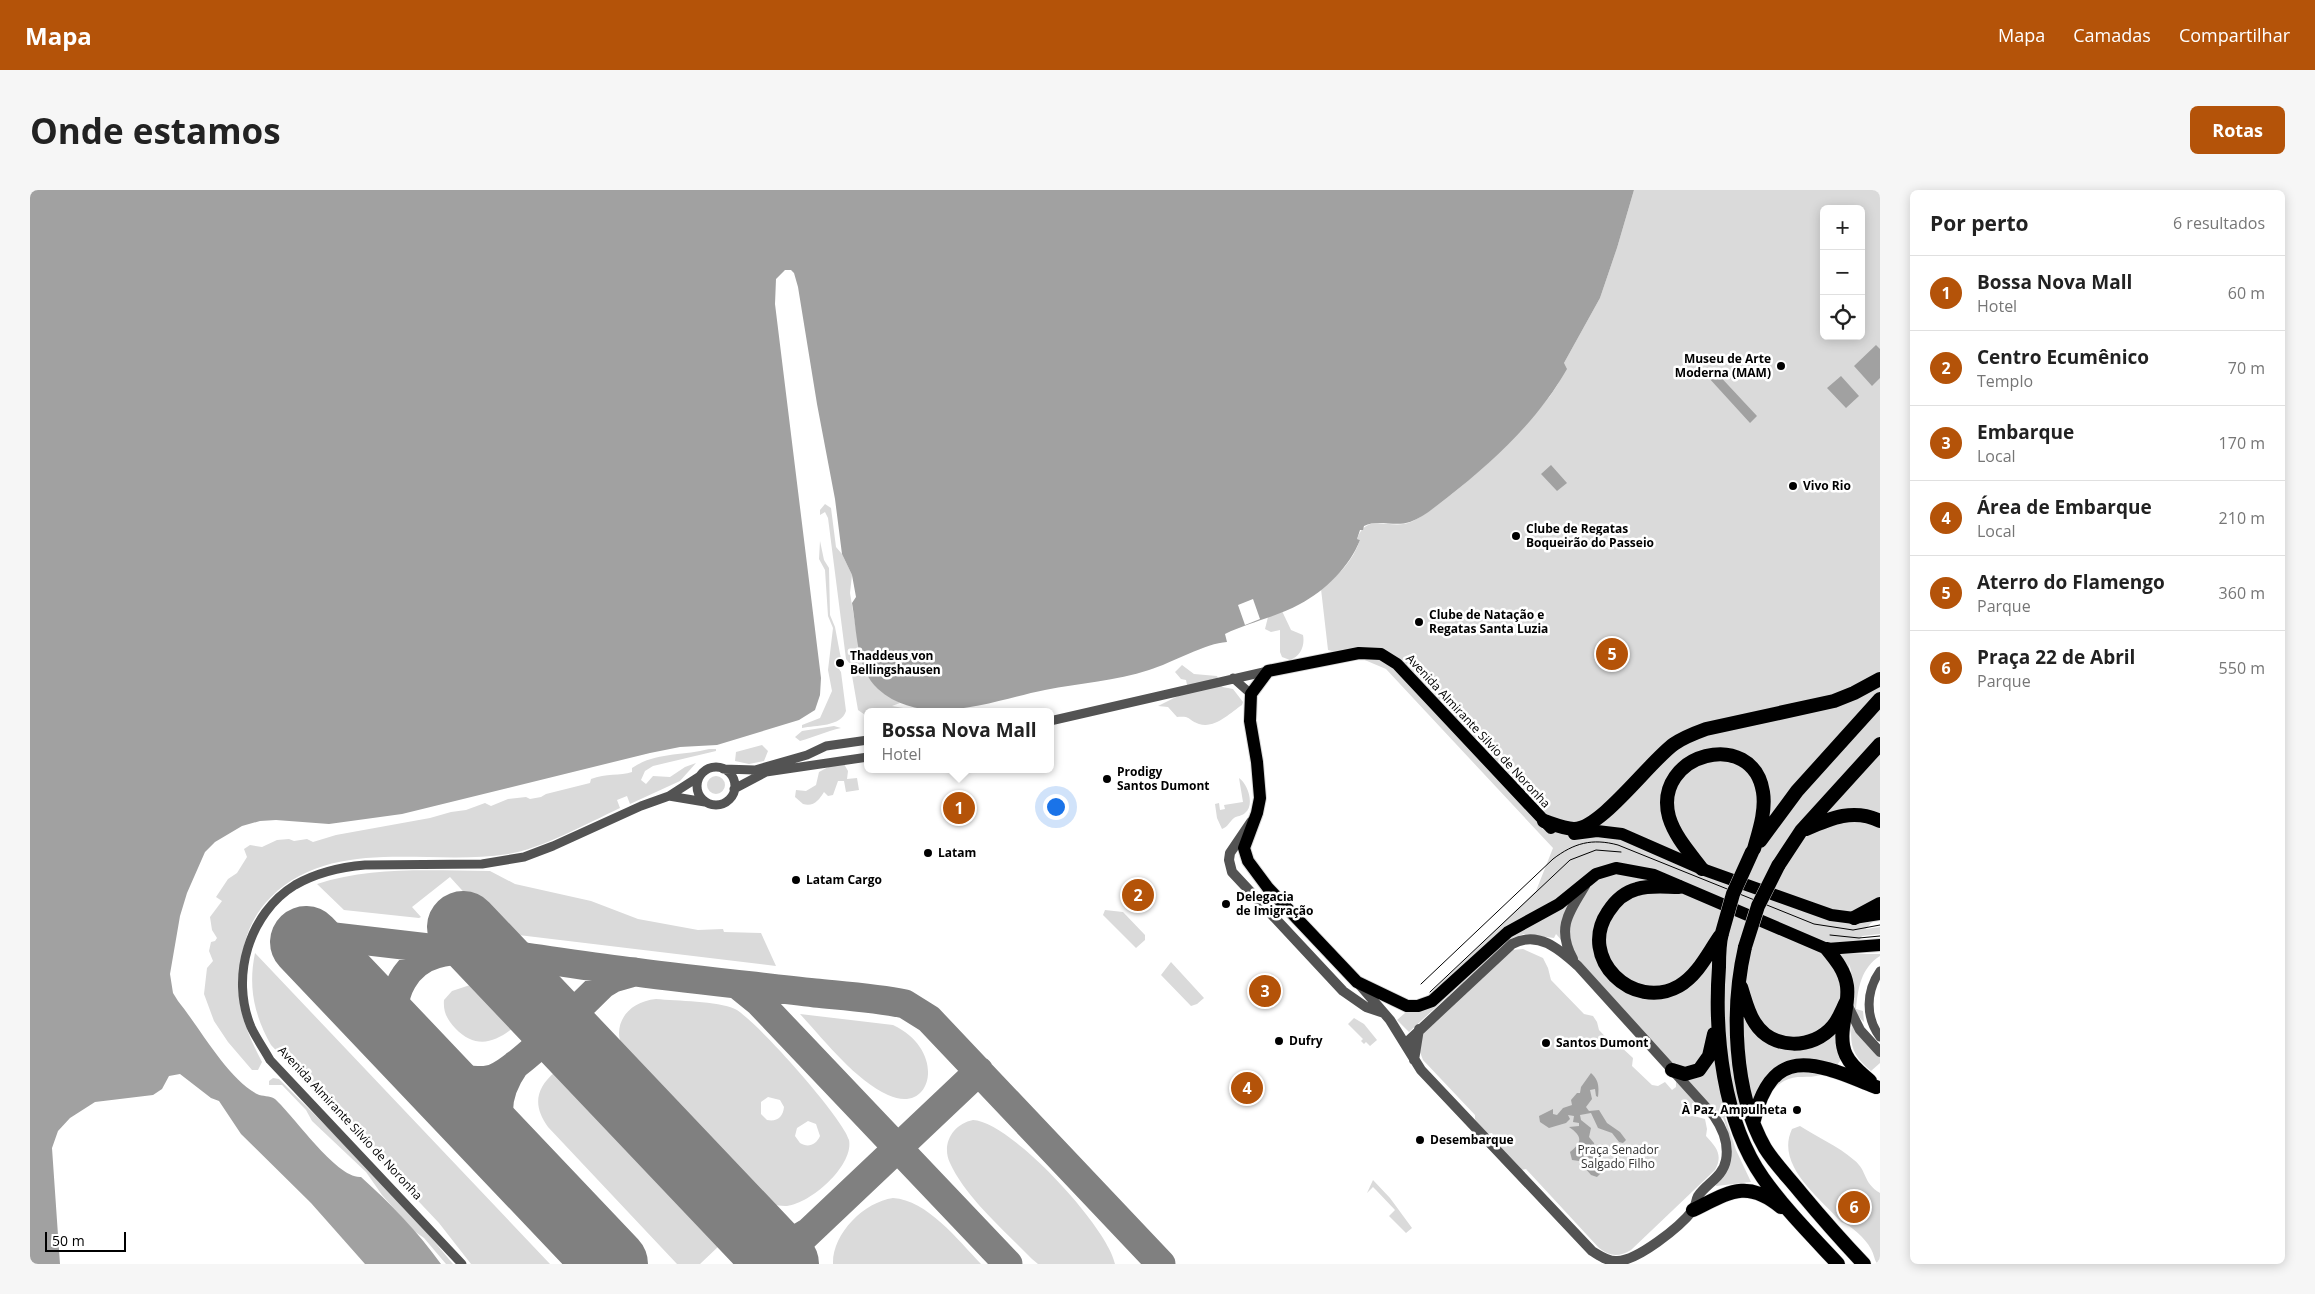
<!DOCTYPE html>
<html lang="pt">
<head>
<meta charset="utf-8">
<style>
	:root { --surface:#fff; --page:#f6f6f6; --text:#222; --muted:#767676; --line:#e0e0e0; --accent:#b45309 }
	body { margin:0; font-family:"Open Sans",sans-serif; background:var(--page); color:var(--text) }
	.controls { position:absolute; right:15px; top:15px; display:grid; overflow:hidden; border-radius:8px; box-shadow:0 2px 12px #0003 }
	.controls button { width:45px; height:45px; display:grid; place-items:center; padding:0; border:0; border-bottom:1px solid var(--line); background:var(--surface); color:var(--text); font:25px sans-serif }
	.scale { position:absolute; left:15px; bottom:12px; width:81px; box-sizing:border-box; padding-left:5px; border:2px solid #000; border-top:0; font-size:14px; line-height:18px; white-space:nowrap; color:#000; -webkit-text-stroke:4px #fff; paint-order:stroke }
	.you { position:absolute; left:1025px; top:616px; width:18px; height:18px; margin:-12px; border:4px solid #fff; border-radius:50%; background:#1a73e8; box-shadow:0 0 0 8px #1a73e833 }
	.badge { display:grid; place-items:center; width:32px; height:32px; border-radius:50%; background:var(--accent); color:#fff; font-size:16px; font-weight:700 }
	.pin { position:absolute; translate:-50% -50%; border:2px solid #fff; box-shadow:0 1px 5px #0006 }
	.popup { position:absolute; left:834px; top:518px; width:190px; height:65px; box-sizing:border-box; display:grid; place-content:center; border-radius:8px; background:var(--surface); filter:drop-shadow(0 1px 4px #0005); font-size:16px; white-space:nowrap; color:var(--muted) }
	.popup b { font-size:19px; color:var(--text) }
	.popup::after { content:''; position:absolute; left:50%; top:100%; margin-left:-10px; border:10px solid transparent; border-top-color:var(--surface) }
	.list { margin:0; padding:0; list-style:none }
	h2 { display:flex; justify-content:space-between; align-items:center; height:65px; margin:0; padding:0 20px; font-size:21px }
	h2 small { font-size:16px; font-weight:400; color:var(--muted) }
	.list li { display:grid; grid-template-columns:32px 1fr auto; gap:15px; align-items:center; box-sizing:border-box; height:75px; padding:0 20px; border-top:1px solid var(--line) }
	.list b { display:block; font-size:19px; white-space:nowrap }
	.list p { margin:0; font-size:16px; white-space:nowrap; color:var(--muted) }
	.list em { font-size:16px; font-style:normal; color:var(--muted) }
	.icon { flex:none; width:28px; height:28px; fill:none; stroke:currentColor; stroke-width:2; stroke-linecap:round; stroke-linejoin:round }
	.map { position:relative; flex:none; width:1850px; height:1074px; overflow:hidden; border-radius:8px }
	header { display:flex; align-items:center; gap:30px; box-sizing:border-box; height:70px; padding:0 25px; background:var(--accent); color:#fff }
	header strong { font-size:24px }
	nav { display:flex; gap:28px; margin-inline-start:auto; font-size:18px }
	.intro { display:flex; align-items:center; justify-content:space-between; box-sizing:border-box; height:120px; padding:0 30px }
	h1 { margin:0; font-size:35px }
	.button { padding:12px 22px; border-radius:8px; background:var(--accent); color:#fff; font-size:18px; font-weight:700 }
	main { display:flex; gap:30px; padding:0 30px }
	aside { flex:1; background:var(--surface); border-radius:8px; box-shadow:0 2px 12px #0003 }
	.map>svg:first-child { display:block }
	.green { fill:#dadada; fill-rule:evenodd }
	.water { fill:#a1a1a1 }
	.pier { fill:#fff }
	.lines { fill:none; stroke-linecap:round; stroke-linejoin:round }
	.taxiway { stroke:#808080; stroke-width:29 }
	.runway { stroke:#808080; stroke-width:72 }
	.primary-casing { stroke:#dbdbdb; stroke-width:14 }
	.trunk-casing { stroke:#dbdbdb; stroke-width:15 }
	.minor { stroke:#535353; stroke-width:9 }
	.tertiary { stroke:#535353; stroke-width:10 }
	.primary { stroke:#000; stroke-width:12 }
	.trunk { stroke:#000; stroke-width:14 }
	.tram { stroke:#000; stroke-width:1 }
	.trunk-bridge-casing { stroke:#dbdbdb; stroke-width:15; stroke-linecap:butt }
	.trunk-bridge { stroke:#000; stroke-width:14 }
	.poi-dot { fill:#000; stroke:#fff; stroke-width:2 }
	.labels { text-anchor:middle; stroke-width:5; stroke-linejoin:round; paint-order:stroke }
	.poi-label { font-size:12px; font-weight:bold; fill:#000; stroke:#fff; text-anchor:start }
	.street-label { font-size:12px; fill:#000; stroke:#fff }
	.park-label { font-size:12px; fill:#313131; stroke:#fff }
</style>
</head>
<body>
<header>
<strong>Mapa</strong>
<nav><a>Mapa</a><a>Camadas</a><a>Compartilhar</a></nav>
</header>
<div class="intro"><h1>Onde estamos</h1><a class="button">Rotas</a></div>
<main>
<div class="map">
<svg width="1850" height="1074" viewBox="0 0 1850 1074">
	<rect width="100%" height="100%" fill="#fff"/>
	<!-- green -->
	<path class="green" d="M 1604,0 L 1850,0 L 1850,727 L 1841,733 L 1836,739 L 1850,737 L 1850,744 L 1832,746 L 1820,764 L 1850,764 L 1850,766 C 1831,778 1828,798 1826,819 L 1833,821 L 1834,832 C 1817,818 1826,791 1819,774 C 1822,805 1831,873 1791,885 C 1778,889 1766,884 1754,891 C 1747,895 1742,901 1735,906 C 1723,914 1708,920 1695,927 L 1706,960 L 1721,992 L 1686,996 C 1693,973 1704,951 1693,928 L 1688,927 L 1670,915 L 1662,920 L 1664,926 L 1675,929 L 1677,939 L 1676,946 C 1687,958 1693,965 1685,980 L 1601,1060 C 1589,1067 1580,1067 1569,1058 L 1496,979 L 1491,980 L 1469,956 L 1462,943 L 1456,944 L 1445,929 L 1445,925 L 1393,870 L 1388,857 L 1392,844 L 1482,760 L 1493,759 L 1513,768 L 1518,778 L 1521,790 L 1554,824 L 1563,826 L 1567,832 L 1569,840 L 1584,856 L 1590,856 L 1603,868 L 1602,876 L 1622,895 L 1628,896 L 1635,892 L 1642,900 L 1646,897 L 1646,891 L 1649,888 L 1652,887 L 1526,744 L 1524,748 L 1494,744 L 1480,749 L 1379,842 L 1367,830 L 1375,823 L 1389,822 L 1506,719 L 1472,739 L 1400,806 L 1399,804 L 1506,701 L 1523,658 L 1356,479 L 1330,468 L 1298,460 L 1291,399 C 1308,386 1323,371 1330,350 L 1327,349 C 1337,320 1361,342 1383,331 C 1398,323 1410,313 1423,303 C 1460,274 1491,242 1520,206 L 1528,194 L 1534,173 L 1570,108 L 1587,58 ZM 1794,19 L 1831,19 L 1831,146 L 1794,146 Z
		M 795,314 L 801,318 L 806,357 L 812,364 L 822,385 L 820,403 L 830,463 L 853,502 L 870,513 L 862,516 L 896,522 L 838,522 L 838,527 L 828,520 L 820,474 L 816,469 L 798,328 L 795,322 L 790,325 L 790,320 Z
		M 790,351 L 794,370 L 799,378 L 800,425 L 805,437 L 811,469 L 807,476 L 811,482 L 816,521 C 811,537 786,535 772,538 L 772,535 L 790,528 L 802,501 L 798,480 L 803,438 L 798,426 L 795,380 L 789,369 Z
		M 1252,421 L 1261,440 L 1273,445 C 1275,455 1271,466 1260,470 L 1252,467 L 1250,462 L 1250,440 L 1241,442 L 1235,439 L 1238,427 Z
		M 1152,475 L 1164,484 L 1187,486 C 1193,499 1188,496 1203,499 L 1213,512 L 1212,515 C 1200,523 1185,539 1169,534 C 1157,530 1162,526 1147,527 L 1138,517 L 1128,516 L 1148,506 L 1157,495 L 1156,490 L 1151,489 L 1145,482 Z
		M 804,536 L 811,538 C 797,541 784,547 770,551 L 765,547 L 772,541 Z
		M 732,555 L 738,561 L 734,571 L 719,574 L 705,571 L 706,562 Z
		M 679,559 L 686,559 L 686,561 L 623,576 L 615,581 L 611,590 L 616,594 L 623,586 L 640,587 L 655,577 L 666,573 L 650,591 L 600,614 L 597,606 L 587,610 L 590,618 C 558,633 511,659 478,664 C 400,677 304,645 241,707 C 228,720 220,734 215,752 C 202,801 209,828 232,872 L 228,880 L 222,880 L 198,852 L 184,831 L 174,804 L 177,778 L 183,771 L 179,761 L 181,752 L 185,751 L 187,748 L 182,740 L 180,727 L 192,711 L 186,707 L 198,689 L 207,683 L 217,667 L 214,659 L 220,655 L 232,657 L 247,650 L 259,649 L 264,651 L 277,649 L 283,652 L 306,645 L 400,628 L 421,622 L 436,620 L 455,613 L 461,616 L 478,609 L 496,607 L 500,609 L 511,607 L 516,604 L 560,593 L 561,589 C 576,583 590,586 602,582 L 602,578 C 625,562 653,566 679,559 Z
		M 814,574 L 818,581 L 817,589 L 827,588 L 829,600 L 816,602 L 814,591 L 808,591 L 803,605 L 798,606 L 794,602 C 789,610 784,617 773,614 L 765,607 L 766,600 L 776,601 L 786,595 L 789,582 L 802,575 Z
		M677 595a9 9 0 1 1 18 0a9 9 0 1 1-18 0Z
		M 1209,588 C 1218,594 1225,615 1215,623 C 1212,626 1207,626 1204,628 C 1199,632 1198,637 1192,639 L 1187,628 L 1185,614 L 1189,613 L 1190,620 L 1195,619 L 1194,615 L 1213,612 Z
		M 460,681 L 485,694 L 561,711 L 608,729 L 668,740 L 693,739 L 694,742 L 731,743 L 746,776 L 471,743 L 420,687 L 382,717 L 391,727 L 389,728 L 314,720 L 287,694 C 342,676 402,681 460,681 Z
		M 1075,720 L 1093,722 L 1115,745 L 1115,750 L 1106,758 L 1073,725 Z
		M 225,763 L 520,1074 L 441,1074 L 409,1033 L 241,855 C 224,825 218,797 225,763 Z
		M 1141,772 L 1174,808 L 1167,814 L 1161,816 L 1131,785 Z
		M 449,792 L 455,795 L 490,832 C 469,851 448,862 425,838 C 417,829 413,822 414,810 L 422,801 Z
		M 626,809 C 647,811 687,811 705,819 C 725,829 814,929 819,950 C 824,976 779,1015 755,1016 C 742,1016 733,1009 724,1002 L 599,868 C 577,841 594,812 626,809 ZM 738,907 L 750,910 L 754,917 C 753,927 747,932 737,930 L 731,924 L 731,912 ZM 778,931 L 786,934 L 790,946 C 786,955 778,958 770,953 L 765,946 L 767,938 Z
		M 770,824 L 863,835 C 918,861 902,926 858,905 C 825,890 795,851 770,824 Z
		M 1324,828 L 1334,834 L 1347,850 L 1340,856 L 1336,852 L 1334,854 L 1331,851 L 1333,849 L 1318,834 Z
		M 1822,833 L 1850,867 L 1850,873 L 1841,881 C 1823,866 1819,856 1822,833 Z
		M 525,882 L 529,882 L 690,1052 L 690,1055 L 670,1074 L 647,1074 L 518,937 C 503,916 505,899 525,882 Z
		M 243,888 L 249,889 C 308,948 370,1008 423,1074 L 416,1074 L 394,1048 L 384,1041 L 352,1005 L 336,982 L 282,931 L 276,920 L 252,895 L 239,895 L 239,891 Z
		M 943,930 C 980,931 1078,1037 1085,1074 L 1008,1074 L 1002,1069 C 975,1041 936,1008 920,973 C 911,954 923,934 943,930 Z
		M 1770,936 C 1787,947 1808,956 1824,970 C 1838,981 1832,992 1850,1003 L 1850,1074 L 1847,1074 C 1844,1069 1844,1064 1841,1059 C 1835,1048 1822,1036 1811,1032 C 1789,1007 1745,975 1762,939 Z
		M 1343,990 L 1360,1008 L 1382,1038 L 1376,1043 L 1359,1026 L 1365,1020 L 1346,1000 L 1343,997 L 1337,1003 Z
		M 863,1008 C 897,1010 928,1050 951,1074 L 803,1074 C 802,1044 834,1012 863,1008 Z"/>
	<!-- water -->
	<path class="water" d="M 0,0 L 1604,0 L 1587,58 L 1570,108 L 1534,173 L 1537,179 C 1508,230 1464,271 1418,307 C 1406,316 1394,327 1380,332 C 1365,337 1348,329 1334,336 L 1333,340 L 1330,340 L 1327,349 L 1330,350 C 1320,376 1295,401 1270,414 C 1247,427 1219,432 1195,444 L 1197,452 C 1176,453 1142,473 1119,480 C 1086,491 1050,493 1015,500 C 964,510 894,540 848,499 C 826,479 827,440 822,413 L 826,407 L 822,385 L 812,364 L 805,309 L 787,214 L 768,97 L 764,83 L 761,80 L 755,80 L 746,89 L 745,114 L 791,488 L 790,505 L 785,520 L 769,530 L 687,555 L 650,557 L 620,563 L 372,624 L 299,634 L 246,630 L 230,631 L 212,636 L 185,652 L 175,662 L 157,703 L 150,726 L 140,784 L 143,803 L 148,811 C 170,838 197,888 227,904 C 233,907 239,905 245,909 C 264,926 307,989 331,987 C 360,1013 388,1042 411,1074 L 335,1074 L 281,1013 L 211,944 L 189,911 L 181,908 L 150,884 L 139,886 L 132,899 L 123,905 L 65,912 L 40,928 L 28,941 L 22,958 L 30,1074 L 0,1074 Z
		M 1846,155 L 1850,159 L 1850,188 L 1842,196 L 1824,176 Z
		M 1685,181 L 1727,226 L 1720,233 L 1678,187 Z
		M 1811,186 L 1829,206 L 1816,218 L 1797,198 Z
		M 1521,275 L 1537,293 L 1527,301 L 1511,284 Z
		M 1561,883 C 1569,890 1569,897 1568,907 L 1566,906 L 1565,899 L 1560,900 L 1562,909 L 1556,917 L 1559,921 L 1569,920 L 1577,933 L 1590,942 L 1596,950 L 1593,953 L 1589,952 L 1582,943 L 1568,938 L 1561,923 L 1550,925 L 1551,930 L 1561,938 L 1559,947 L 1564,953 L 1571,983 L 1567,987 L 1561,985 L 1549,971 L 1542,970 L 1540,962 C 1553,952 1552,946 1539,937 L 1549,936 L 1549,933 L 1543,932 L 1544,926 L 1538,925 L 1540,929 L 1536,933 L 1519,938 L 1510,932 L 1509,926 L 1523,919 L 1523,924 L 1527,925 L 1533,918 L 1542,915 L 1541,910 L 1547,903 L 1550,903 L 1551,897 Z"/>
	<!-- pier -->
	<path class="pier" d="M 1223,409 L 1230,429 L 1215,435 L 1208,415 Z"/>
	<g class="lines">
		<!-- taxiway -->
		<path class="taxiway" d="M 287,763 L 288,752 L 296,746 L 416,760
			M 708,795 L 729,812 L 978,1074
			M 549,816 C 542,839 549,855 563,873
			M 379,859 C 374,850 369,842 366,832 C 359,803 377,772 406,764 C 435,756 467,763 496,767 C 532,772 568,778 605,782 C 665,790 725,796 785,803 C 815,806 846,808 875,814 L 899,829 L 1131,1074
			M 399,880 C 418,887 441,894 462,889 C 485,883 552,814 573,794 L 583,788 L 604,782
			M 482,968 C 465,933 462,908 485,875
			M 717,1037 C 739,1050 753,1059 777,1043
			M 745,1074 L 949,881"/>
		<!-- runway -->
		<path class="runway" d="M 433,737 L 753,1074
			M 276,752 L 582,1074"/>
		<!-- primary casing -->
		<g class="primary-casing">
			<path id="primary" d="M 1521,638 L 1367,474 L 1351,464 L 1329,463 L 1238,481 L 1221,504 L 1220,531 L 1227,572 L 1230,608 L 1227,623 L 1214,658 L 1218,671 L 1238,698 L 1327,792 L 1377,816 L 1388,816 L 1402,811 L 1478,742 L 1529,714 L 1566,684 L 1586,678 L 1624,685 L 1797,759 L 1850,755
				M 1544,644 L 1567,641 L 1592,644 L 1672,679 L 1801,725 L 1824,728 L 1850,724"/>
		</g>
		<!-- trunk casing -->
		<g class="trunk-casing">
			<path id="trunk" d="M 1514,631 C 1523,634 1535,639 1544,639 C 1571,639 1620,571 1644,554 C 1654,547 1665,543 1676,539 L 1804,511 L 1824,503 L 1850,489
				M 1776,639 C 1801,628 1824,618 1850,631
				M 1730,651 L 1767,601 L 1850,509
				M 1748,676 L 1771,641 L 1850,554
				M 1672,679 C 1660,663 1645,647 1639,627 C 1622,563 1723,537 1733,602 C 1736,621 1729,641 1724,659
				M 1649,697 C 1635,697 1620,695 1607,699 C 1595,702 1585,711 1578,722 C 1547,768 1603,822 1649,796 C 1668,785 1678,763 1690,746
				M 1824,728 L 1850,714
				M 1692,743 C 1689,754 1689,766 1689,777 C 1684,845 1693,931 1733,988 C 1755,1019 1782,1046 1808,1074
				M 1715,757 C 1701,818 1703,902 1735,958 C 1745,974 1759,988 1771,1003 C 1791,1027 1812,1051 1834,1074
				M 1797,759 C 1806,770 1815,781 1817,796 C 1820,819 1806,843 1816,865 C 1821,876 1831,883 1840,891
				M 1711,797 C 1715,809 1718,823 1725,833 C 1742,860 1783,860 1803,836 C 1809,829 1812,820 1816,812
				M 1642,880 L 1655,884 L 1669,880 L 1679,866 L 1684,844
				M 1724,930 C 1743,850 1790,875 1846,897
				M 1663,1020 C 1698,1003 1716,988 1751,1017"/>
		</g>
		<!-- minor -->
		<path class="minor" d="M 1203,488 L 1221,504
			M 1020,531 L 1238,481
			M667 596a19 19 0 1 1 38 0a19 19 0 1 1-38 0Z
			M 693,579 L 725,580 L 777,565 L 796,556 L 838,550
			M 704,599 L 736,582 L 838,567
			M 639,606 L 675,612
			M 1850,781 C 1836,801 1835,827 1850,847
			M 432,1074 L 240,870 C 234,859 226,848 221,837 C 200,787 219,723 265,695 C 286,683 311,677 335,675 L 452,674 L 494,667 L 523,656 L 611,616 L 639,606 L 670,586"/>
		<!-- tertiary -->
		<path class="tertiary" d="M 1221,632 L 1200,663 L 1199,670 L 1202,682 L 1313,801 L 1336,817 L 1354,823
			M 1543,769 C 1526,738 1539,722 1555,696
			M 1329,794 L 1360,830 L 1391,880 L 1562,1061 C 1569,1065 1578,1072 1587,1071 C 1607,1071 1650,1037 1663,1020 C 1666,1016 1666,1010 1668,1006 C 1677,993 1693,987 1696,970 C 1699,954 1693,939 1684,926 L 1548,776 C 1529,759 1508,740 1482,754 L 1375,854
			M 1816,812 L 1830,840 L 1850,862
			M 1384,870 L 1389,839"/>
		<!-- primary -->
		<use href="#primary" class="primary"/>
		<!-- trunk -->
		<use href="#trunk" class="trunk"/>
		<!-- tram -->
		<path class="tram" d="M 1800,745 L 1829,748 L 1850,746
			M 1391,794 L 1523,669 C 1544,653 1562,648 1588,655 L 1784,734 L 1823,740 L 1850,735
			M 1400,802 L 1540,670 L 1566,660 L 1591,662"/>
		<!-- trunk-bridge casing -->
		<g class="trunk-bridge-casing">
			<path id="trunk-bridge" d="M 1692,743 L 1703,704 L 1722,662
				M 1715,757 L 1728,716 L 1748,676"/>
		</g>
		<!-- trunk-bridge -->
		<use href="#trunk-bridge" class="trunk-bridge"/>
	</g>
	<!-- markers -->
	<g class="poi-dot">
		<circle cx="1751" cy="176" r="5"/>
		<circle cx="1763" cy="296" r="5"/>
		<circle cx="1486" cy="346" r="5"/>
		<circle cx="1389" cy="432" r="5"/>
		<circle cx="810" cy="473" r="5"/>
		<circle cx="1077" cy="589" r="5"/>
		<circle cx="898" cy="663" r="5"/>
		<circle cx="766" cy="690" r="5"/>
		<circle cx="1196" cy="714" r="5"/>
		<circle cx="1249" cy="851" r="5"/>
		<circle cx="1516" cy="853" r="5"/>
		<circle cx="1767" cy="920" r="5"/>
		<circle cx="1390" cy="950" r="5"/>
	</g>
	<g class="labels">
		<!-- poi labels -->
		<g class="poi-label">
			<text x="1741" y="173" text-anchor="end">Museu de Arte<tspan x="1741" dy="14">Moderna (MAM)</tspan></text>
			<text x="1773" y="300">Vivo Rio</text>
			<text x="1496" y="343">Clube de Regatas<tspan x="1496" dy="14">Boqueirão do Passeio</tspan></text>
			<text x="1399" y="429">Clube de Natação e<tspan x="1399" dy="14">Regatas Santa Luzia</tspan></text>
			<text x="820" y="470">Thaddeus von<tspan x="820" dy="14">Bellingshausen</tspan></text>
			<text x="1087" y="586">Prodigy<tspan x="1087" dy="14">Santos Dumont</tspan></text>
			<text x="908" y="667">Latam</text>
			<text x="776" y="694">Latam Cargo</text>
			<text x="1206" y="711">Delegacia<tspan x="1206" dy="14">de Imigração</tspan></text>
			<text x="1259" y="855">Dufry</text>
			<text x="1526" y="857">Santos Dumont</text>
			<text x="1757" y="924" text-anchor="end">À Paz, Ampulheta</text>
			<text x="1400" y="954">Desembarque</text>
		</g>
		<!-- street labels -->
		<g class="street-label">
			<text transform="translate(1448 541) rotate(47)" y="4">Avenida Almirante Silvio de Noronha</text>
			<text transform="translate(320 933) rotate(47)" y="4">Avenida Almirante Silvio de Noronha</text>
		</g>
		<!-- park labels -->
		<g class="park-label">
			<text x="1588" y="964">Praça Senador<tspan x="1588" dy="14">Salgado Filho</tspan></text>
		</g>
	</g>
</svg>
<div class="controls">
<button>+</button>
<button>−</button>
<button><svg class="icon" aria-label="locate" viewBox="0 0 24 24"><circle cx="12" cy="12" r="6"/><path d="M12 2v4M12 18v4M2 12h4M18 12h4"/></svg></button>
</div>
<div class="scale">50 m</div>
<div class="you"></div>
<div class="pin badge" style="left:929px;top:618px">1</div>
<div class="popup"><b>Bossa Nova Mall</b>Hotel</div>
<div class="pin badge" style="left:1108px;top:705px">2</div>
<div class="pin badge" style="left:1235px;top:801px">3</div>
<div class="pin badge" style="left:1217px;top:898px">4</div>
<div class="pin badge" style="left:1582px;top:464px">5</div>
<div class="pin badge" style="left:1824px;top:1017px">6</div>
</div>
<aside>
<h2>Por perto<small>6 resultados</small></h2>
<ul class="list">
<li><span class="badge">1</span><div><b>Bossa Nova Mall</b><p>Hotel</p></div><em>60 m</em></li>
<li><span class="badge">2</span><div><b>Centro Ecumênico</b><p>Templo</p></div><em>70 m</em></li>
<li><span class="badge">3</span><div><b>Embarque</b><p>Local</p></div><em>170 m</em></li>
<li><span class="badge">4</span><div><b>Área de Embarque</b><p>Local</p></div><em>210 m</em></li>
<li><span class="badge">5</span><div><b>Aterro do Flamengo</b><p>Parque</p></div><em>360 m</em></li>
<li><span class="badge">6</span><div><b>Praça 22 de Abril</b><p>Parque</p></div><em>550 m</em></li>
</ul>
</aside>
</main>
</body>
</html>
